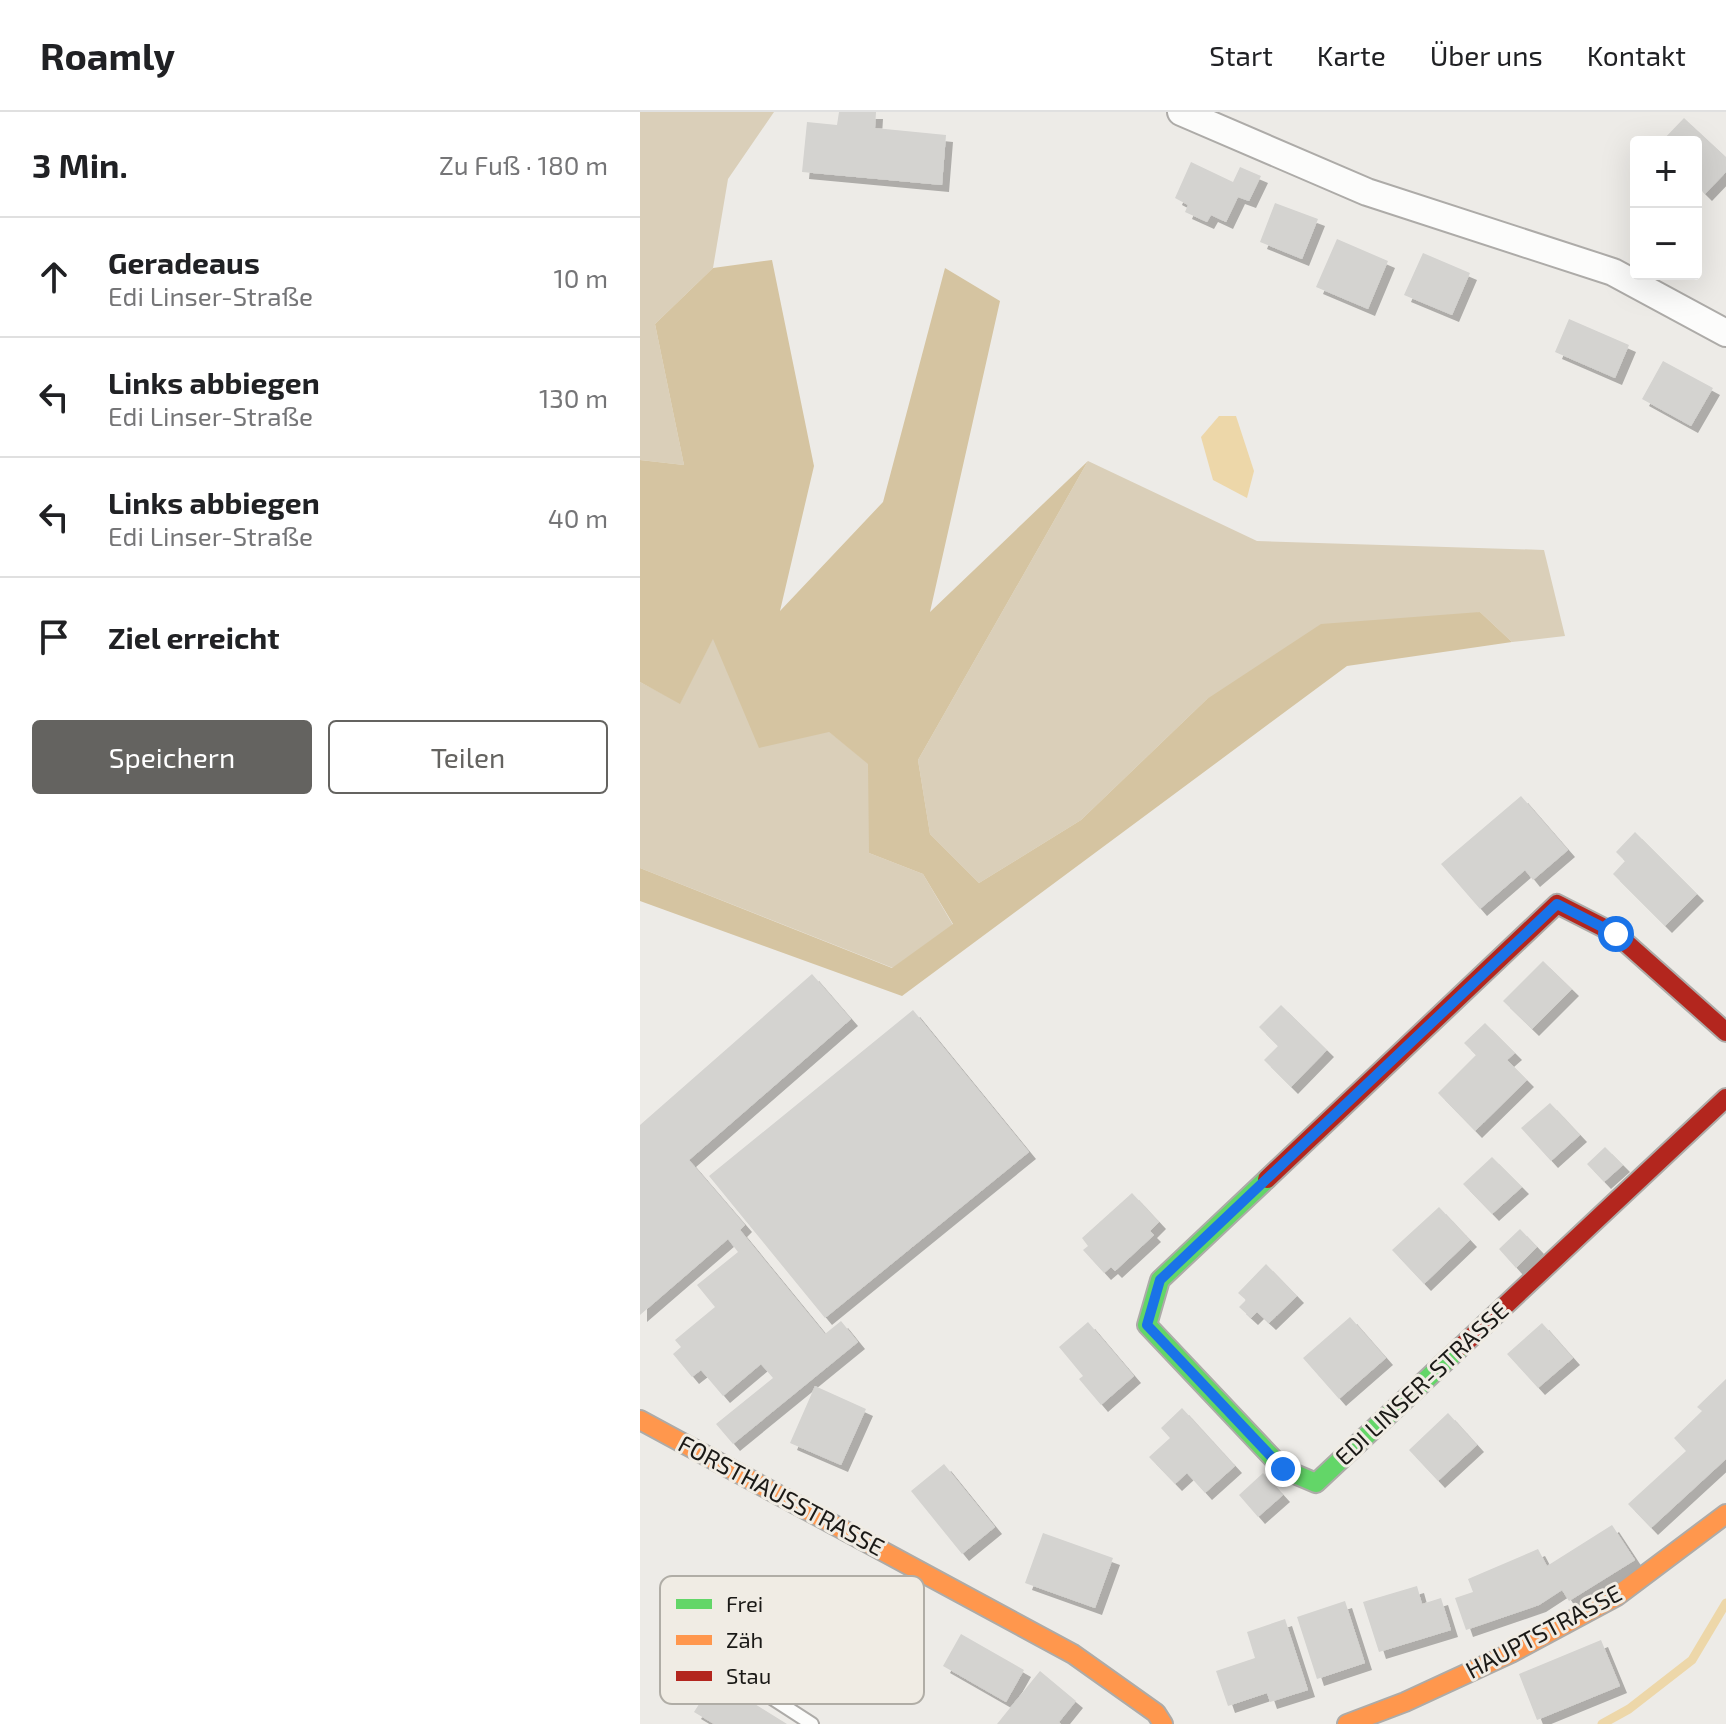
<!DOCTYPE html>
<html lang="de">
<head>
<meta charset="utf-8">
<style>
	:root { --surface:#fff; --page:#f6f6f6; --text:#202124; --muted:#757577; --line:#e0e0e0; --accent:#646360 }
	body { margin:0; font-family:"Exo 2",sans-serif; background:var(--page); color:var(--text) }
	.controls { position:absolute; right:24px; top:24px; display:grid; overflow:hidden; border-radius:8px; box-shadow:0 8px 32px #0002 }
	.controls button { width:72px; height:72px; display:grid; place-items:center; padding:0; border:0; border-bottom:2px solid var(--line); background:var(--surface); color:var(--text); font:40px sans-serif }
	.stop { position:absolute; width:24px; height:24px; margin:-18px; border:6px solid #1a73e8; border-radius:50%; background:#fff }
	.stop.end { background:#1a73e8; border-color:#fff; box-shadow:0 2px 8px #0008 }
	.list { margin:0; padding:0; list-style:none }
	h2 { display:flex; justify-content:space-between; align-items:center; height:104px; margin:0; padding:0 32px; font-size:34px }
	h2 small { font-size:26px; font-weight:400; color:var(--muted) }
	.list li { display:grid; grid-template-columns:52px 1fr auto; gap:24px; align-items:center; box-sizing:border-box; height:120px; padding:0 32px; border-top:2px solid var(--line) }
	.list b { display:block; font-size:30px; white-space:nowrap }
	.list p { margin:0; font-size:26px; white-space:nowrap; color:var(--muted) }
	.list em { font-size:26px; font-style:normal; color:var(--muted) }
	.actions { display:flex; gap:16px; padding:24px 32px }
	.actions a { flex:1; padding:18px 0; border:2px solid var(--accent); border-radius:8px; text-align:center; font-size:28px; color:var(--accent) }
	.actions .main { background:var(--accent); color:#fff }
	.icon { flex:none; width:44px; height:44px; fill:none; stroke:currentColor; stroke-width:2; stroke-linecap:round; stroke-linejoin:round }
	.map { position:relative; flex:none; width:1086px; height:1612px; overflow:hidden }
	header { display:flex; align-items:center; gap:48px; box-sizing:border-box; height:112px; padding:0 40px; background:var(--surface); border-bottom:2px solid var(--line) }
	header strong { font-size:38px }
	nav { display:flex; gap:44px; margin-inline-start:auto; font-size:28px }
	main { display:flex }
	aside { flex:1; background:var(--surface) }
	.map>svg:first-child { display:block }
	.green { fill:#dacfb9 }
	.forest { fill:#d5c4a1 }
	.water { fill:#edd7a9 }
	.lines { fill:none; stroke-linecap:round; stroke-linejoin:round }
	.stream { stroke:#edd7a9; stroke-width:9 }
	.building { fill:#d4d3d0; filter:url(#shadow) }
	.lane-casing { stroke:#adaba8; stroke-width:16 }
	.street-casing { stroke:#adaba8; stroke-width:30 }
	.fast-casing { stroke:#adaba8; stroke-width:22 }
	.slow-casing { stroke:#adaba8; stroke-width:22 }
	.jam-casing { stroke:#adaba8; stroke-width:22 }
	.lane { stroke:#fcfcfb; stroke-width:12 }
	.street { stroke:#fcfcfb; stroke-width:26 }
	.fast { stroke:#63d668; stroke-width:18 }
	.slow { stroke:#ff974d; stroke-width:18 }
	.jam { stroke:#b3261e; stroke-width:18 }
	.route { stroke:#1a73e8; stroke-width:10 }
	.labels { text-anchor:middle; stroke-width:6; stroke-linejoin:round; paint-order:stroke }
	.street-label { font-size:24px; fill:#1b1a17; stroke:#f0ece4 }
	.key { fill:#f0ece4; stroke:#b0ada6; stroke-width:2 }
	.key-label { font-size:22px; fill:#1b1a17 }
</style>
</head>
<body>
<header>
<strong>Roamly</strong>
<nav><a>Start</a><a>Karte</a><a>Über uns</a><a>Kontakt</a></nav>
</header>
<main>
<aside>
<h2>3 Min.<small>Zu Fuß · 180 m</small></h2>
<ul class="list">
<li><svg class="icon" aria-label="ahead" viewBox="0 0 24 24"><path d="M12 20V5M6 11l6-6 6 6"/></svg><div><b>Geradeaus</b><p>Edi Linser-Straße</p></div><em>10 m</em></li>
<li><svg class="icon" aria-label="left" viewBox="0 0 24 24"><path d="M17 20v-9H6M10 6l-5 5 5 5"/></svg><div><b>Links abbiegen</b><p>Edi Linser-Straße</p></div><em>130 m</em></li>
<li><svg class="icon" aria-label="left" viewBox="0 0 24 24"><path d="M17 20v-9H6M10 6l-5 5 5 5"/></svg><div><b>Links abbiegen</b><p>Edi Linser-Straße</p></div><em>40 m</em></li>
<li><svg class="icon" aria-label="arrive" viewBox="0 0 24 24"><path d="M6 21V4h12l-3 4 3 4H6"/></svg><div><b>Ziel erreicht</b></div></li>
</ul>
<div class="actions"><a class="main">Speichern</a><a>Teilen</a></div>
</aside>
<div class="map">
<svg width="1086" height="1612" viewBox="0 0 1086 1612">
	<defs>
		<filter id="shadow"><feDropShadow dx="7" dy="7" stdDeviation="0" flood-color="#0004"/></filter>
	</defs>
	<rect width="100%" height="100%" fill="#edebe7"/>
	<!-- green -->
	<path class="green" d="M 0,0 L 134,0 L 88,67 L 73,156 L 15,212 L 44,353 L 0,348 Z
		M 448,349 L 617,429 L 904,438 L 925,524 L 872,530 L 840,500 L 567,587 L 441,708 L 339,771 L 290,722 L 278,648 Z
		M 73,526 L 229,652 L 229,741 L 283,762 L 313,813 L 253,856 L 0,756 L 0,570 L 40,591 Z"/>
	<!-- forest -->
	<path class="forest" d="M 132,148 L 174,354 L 140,499 L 243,390 L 305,156 L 360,189 L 290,500 L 448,349 L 278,648 L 290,722 L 339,771 L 441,708 L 567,587 L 681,512 L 840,500 L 872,530 L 707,554 L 262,884 L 0,789 L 0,756 L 252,856 L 313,812 L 283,762 L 229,741 L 228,652 L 189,620 L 119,636 L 73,527 L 40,592 L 0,570 L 0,348 L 44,353 L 15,212 L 73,156 Z"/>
	<!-- water -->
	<path class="water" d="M 579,304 L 596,304 L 614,359 L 607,386 L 573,368 L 561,325 Z"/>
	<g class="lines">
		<!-- stream -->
		<path class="stream" d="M 962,1612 L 989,1597 L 1052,1548 L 1086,1491"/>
	</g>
	<!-- building -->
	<path class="building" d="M 199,0 L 236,0 L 235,16 L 306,23 L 302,73 L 162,60 L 167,10 L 197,13 Z
		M 1044,6 L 1086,45 L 1086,60 L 1065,82 L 1056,73 L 1056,30 L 1021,30 Z
		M 551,50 L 593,70 L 600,55 L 621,64 L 609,89 L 598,85 L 586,110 L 571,103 L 567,110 L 545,100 L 548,93 L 535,86 Z
		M 635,91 L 678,107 L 662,147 L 620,130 Z
		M 697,127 L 748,149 L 728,197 L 676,175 Z
		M 783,141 L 830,161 L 812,203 L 764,183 Z
		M 929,207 L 989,233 L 975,266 L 915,240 Z
		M 1023,249 L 1073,276 L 1051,314 L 1002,287 Z
		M 881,684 L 928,738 L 893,768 L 885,758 L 840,797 L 801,752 Z
		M 995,720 L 1057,782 L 1025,814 L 973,762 L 985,749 L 976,740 Z
		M 903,849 L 932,877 L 892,917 L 863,889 Z
		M 172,862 L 211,907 L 49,1048 L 105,1113 L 100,1118 L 185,1222 L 201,1209 L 218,1230 L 93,1332 L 76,1312 L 133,1266 L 121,1252 L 83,1284 L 61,1258 L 52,1265 L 33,1242 L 41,1235 L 35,1228 L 75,1195 L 57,1173 L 98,1140 L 88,1127 L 0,1203 L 0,1013 Z
		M 641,893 L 687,938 L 651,975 L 624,948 L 638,934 L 619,915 Z
		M 273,898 L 389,1040 L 185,1206 L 69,1064 Z
		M 845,911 L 875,941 L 867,948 L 887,968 L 835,1019 L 798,981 L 836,943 L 824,931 Z
		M 910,991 L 940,1023 L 911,1049 L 881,1016 Z
		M 965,1035 L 983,1053 L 964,1070 L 947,1052 Z
		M 852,1045 L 882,1075 L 852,1102 L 823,1072 Z
		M 492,1081 L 519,1110 L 510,1119 L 514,1123 L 475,1159 L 471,1155 L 464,1161 L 443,1138 L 448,1134 L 442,1126 Z
		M 799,1095 L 830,1128 L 784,1172 L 752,1138 Z
		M 880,1117 L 897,1135 L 876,1156 L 859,1137 Z
		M 626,1152 L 657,1184 L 629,1211 L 617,1200 L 611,1206 L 599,1195 L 606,1188 L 598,1181 Z
		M 710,1205 L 746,1246 L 699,1287 L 663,1246 Z
		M 448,1210 L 494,1264 L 461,1293 L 439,1267 L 443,1264 L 419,1235 Z
		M 902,1211 L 933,1246 L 898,1276 L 867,1242 Z
		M 1086,1267 L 1086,1347 L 1011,1416 L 988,1392 L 1046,1339 L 1034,1326 L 1062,1299 L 1057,1295 Z
		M 175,1274 L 226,1297 L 201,1353 L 150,1331 Z
		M 542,1296 L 595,1354 L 565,1381 L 547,1361 L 535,1372 L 509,1345 L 530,1326 L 521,1316 Z
		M 808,1301 L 837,1333 L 798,1369 L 769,1338 Z
		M 304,1352 L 355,1415 L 322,1442 L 271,1379 Z
		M 623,1361 L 643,1383 L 618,1405 L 599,1383 Z
		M 972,1413 L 995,1448 L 929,1489 L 922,1478 L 899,1493 L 826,1518 L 815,1486 L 833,1480 L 828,1467 L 898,1437 L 907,1454 Z
		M 403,1421 L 473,1446 L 455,1496 L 385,1471 Z
		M 777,1474 L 782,1492 L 801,1486 L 811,1518 L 739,1540 L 723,1490 Z
		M 705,1489 L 725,1551 L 677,1567 L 657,1505 Z
		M 645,1507 L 668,1578 L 630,1590 L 627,1581 L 588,1594 L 576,1559 L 615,1546 L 607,1520 Z
		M 321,1522 L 384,1558 L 366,1590 L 303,1554 Z
		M 961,1528 L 980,1574 L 897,1608 L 879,1562 Z
		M 400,1559 L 436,1589 L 419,1610 L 421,1612 L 357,1612 Z
		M 75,1567 L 147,1612 L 74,1612 L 54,1600 Z"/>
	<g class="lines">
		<!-- lane casing -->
		<g class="lane-casing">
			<path id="lane" d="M 59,1539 L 172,1612"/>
		</g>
		<!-- street casing -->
		<g class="street-casing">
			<path id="street" d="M 541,0 L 727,80 L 973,160 L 1086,221"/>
		</g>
		<!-- fast casing -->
		<g class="fast-casing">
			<path id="fast" d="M 627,1067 L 520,1168 L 507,1213 L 643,1357 L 676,1371 L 822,1234"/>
		</g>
		<!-- slow casing -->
		<g class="slow-casing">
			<path id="slow" d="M 0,1308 L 433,1542 L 516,1601 L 523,1612
				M 707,1612 L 765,1590 L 871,1541 L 977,1484 L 1086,1402"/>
		</g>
		<!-- jam casing -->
		<g class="jam-casing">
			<path id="jam" d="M 627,1067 L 917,792 L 976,822 L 1086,920
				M 822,1234 L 1086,986"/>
		</g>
		<!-- lane -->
		<use href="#lane" class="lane"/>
		<!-- street -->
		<use href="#street" class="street"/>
		<!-- fast -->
		<use href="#fast" class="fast"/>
		<!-- slow -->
		<use href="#slow" class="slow"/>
		<!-- jam -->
		<use href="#jam" class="jam"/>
	</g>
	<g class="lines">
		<!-- route -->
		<path class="route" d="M 643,1357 L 507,1213 L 520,1168 L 917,792 L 976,822"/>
	</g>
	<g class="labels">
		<!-- street labels -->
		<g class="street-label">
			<text transform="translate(782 1272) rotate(-43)" y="8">EDI LINSER-STRASSE</text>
			<text transform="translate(141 1384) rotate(28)" y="8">FORSTHAUSSTRASSE</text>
			<text transform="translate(904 1520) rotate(-28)" y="8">HAUPTSTRASSE</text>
		</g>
	</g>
	<!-- legend -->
	<rect x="20" y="1464" width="264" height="128" rx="12" class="key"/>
	<rect x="36" y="1487" width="36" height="10" fill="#63d668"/>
	<rect x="36" y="1523" width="36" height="10" fill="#ff974d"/>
	<rect x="36" y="1559" width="36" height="10" fill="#b3261e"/>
	<g class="key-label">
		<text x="86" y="1500">Frei</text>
		<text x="86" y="1536">Zäh</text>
		<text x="86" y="1572">Stau</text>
	</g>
</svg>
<div class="controls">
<button>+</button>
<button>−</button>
</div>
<div class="stop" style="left:976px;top:822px"></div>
<div class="stop end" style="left:643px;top:1357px"></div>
</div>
</main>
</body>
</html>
